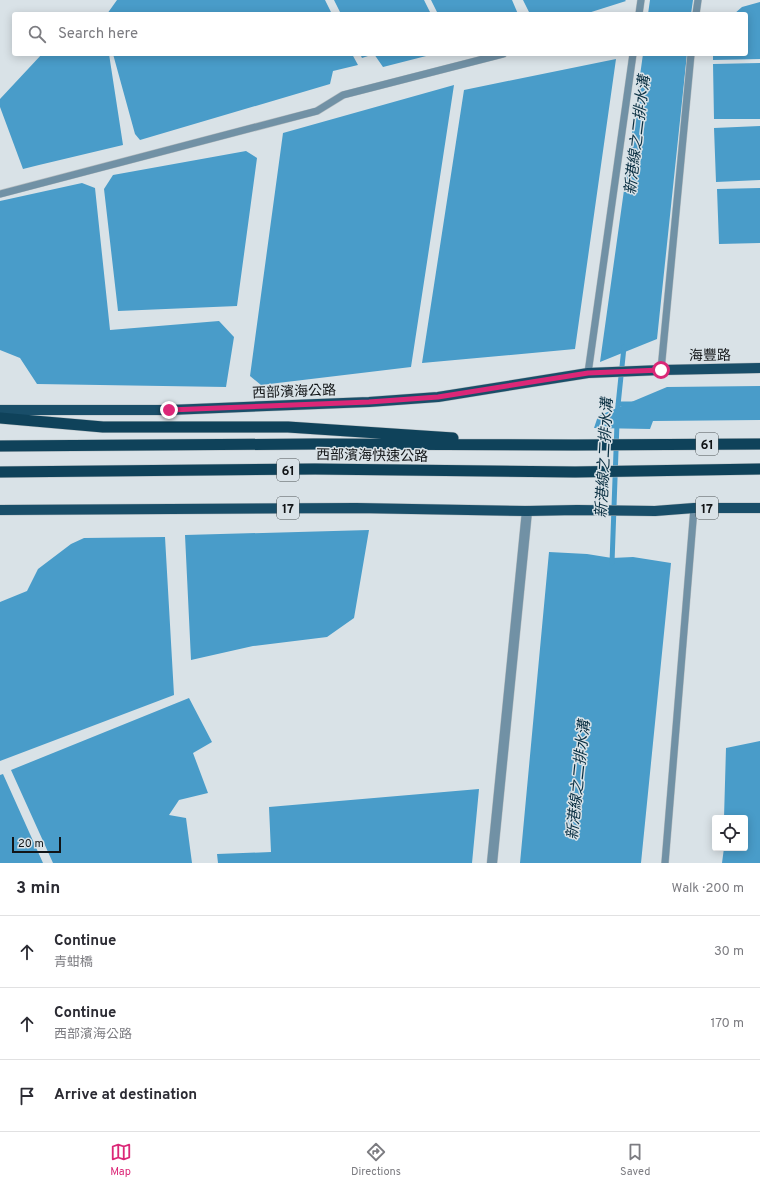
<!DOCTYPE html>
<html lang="en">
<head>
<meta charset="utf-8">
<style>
	:root { --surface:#fff; --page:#f7f7f7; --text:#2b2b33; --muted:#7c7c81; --line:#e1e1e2; --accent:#db2777 }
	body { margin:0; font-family:Overpass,"Noto Sans TC",sans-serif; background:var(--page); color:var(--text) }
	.controls { position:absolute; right:12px; bottom:12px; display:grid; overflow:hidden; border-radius:4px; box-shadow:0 2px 10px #0003 }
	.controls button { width:36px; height:36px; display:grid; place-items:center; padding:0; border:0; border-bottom:1px solid var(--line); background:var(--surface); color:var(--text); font:20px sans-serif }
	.scale { position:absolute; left:12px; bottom:10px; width:49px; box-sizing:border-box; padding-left:4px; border:2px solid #111416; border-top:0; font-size:11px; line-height:14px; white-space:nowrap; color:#111416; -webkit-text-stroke:3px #d9e2e7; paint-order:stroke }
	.stop { position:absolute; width:12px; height:12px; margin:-9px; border:3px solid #db2777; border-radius:50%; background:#fff }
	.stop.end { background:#db2777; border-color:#fff; box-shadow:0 1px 4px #0008 }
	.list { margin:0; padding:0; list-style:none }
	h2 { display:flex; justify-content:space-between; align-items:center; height:52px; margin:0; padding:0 16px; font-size:17px }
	h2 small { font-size:13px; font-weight:400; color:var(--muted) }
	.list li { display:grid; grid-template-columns:26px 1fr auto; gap:12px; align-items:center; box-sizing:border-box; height:72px; padding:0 16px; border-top:1px solid var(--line) }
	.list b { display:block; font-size:15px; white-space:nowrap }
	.list p { margin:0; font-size:13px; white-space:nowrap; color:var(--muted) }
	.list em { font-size:13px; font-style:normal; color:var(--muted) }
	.icon { flex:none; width:22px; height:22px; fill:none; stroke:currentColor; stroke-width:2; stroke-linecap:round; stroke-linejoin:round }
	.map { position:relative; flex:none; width:760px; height:863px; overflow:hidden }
	.search { position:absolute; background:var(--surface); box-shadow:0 2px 10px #0003; left:12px; right:12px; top:12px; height:44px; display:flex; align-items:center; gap:10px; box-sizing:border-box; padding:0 14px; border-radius:4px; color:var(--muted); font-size:15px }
	.sheet { height:268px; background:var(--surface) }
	nav { display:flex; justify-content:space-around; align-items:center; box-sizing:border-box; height:56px; border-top:1px solid var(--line); background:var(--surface); font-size:11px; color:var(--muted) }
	nav a { display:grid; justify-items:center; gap:2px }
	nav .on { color:var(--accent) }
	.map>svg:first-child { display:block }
	.water { fill:#499cc9 }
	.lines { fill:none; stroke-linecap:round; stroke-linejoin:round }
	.stream { stroke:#499cc9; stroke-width:5 }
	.service-casing { stroke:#b5bdc1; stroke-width:8 }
	.minor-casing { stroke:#b5bdc1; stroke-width:11 }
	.primary-casing { stroke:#b5bdc1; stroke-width:11 }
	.trunk-casing { stroke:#b5bdc1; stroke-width:12 }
	.service { stroke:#7191a5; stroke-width:7 }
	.minor { stroke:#7191a5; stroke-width:10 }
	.primary { stroke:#194e69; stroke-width:10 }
	.trunk { stroke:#0f425a; stroke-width:11 }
	.route { stroke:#db2777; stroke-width:5 }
	.labels { text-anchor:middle; stroke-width:3; stroke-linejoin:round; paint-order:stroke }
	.shield { fill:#d9e2e7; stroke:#4d5255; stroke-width:1 }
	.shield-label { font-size:13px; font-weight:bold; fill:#111416 }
	.street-label { font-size:14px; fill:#111416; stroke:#d9e2e7 }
	.water-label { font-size:15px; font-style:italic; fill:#082e41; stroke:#d9e2e7 }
</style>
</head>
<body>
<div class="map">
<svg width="760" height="863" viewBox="0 0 760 863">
	<rect width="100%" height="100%" fill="#d9e2e7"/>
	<!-- water -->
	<path class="water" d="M 117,0 L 325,0 L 332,14 L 107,14 Z
		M 334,0 L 424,0 L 431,14 L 341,14 Z
		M 431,0 L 512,0 L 518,14 L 438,14 Z
		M 523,0 L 625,0 L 626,1 L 585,14 L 530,14 Z
		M 650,0 L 693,0 L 691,14 L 648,14 Z
		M 760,2 L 760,59 L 713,60 L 713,54 L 746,54 L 746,14 L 734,14 L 742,7 Z
		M 42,54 L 109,54 L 123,145 L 39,165 L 23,169 L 0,107 L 0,99 Z
		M 113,54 L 352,54 L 358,65 L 333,71 L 330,84 L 140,140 L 135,134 Z
		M 360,54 L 434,54 L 383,67 L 374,54 L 362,58 Z
		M 643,54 L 687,54 L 657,339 L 600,362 Z
		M 616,59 L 575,349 L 422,363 L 464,90 Z
		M 760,63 L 760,119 L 714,119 L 713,64 Z
		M 454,85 L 411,367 L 261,385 L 250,376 L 283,133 Z
		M 760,126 L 760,180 L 716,182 L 714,128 Z
		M 246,151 L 257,158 L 237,306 L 118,311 L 104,189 L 113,175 Z
		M 82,183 L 95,188 L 110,330 L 219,321 L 234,337 L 226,387 L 37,384 L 20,358 L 0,350 L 0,201 Z
		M 760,188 L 760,243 L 719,244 L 717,189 Z
		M 760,386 L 760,420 L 653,421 L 650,429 L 594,428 L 598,416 L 667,387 Z
		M 369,530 L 354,618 L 327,637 L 253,646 L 191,660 L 185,535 Z
		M 165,537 L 174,695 L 0,761 L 0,602 L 27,591 L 38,569 L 71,544 L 84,538 Z
		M 549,552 L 587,554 L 612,558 L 633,557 L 671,563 L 641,863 L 520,863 Z
		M 189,698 L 212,742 L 193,753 L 208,793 L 179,800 L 169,815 L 186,818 L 192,863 L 53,863 L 11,770 Z
		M 760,741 L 760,863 L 722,863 L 724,848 L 745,848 L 745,818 L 724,818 L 726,748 Z
		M 3,774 L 43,863 L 0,863 L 0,775 Z
		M 479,789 L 472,863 L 218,863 L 217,854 L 271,852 L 269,807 Z"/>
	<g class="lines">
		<!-- stream -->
		<path class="stream" d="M 618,404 L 633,404
			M 617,415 L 624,347
			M 612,563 L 617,423"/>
		<!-- service casing -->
		<g class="service-casing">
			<path id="service" d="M 639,14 L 641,0
				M 696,14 L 698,0
				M 0,194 L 317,111 L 343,95 L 503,54
				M 661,370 L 691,54
				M 588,373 L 633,54
				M 665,863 L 694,508"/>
		</g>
		<!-- minor casing -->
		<g class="minor-casing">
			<path id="minor" d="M 492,863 L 527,511"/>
		</g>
		<!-- primary casing -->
		<g class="primary-casing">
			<path id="primary" d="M 0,410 L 169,410 L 369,402 L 438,397 L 588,373 L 661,370 L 760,368
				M 0,510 L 356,508 L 527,511 L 577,510 L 655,511 L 694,508 L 760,508"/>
		</g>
		<!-- trunk casing -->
		<g class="trunk-casing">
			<path id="trunk" d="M 0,418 L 103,427 L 288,427 L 453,438
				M 0,446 L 314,444 L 574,445 L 760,444
				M 0,472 L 315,469 L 575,472 L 760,469"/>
		</g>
		<!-- service -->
		<use href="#service" class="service"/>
		<!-- minor -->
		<use href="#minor" class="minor"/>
		<!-- primary -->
		<use href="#primary" class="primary"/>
		<!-- trunk -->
		<use href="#trunk" class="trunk"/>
	</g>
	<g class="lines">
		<!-- route -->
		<path class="route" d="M 169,410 L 369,402 L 438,397 L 588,373 L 661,370"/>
	</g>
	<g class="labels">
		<!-- shield labels -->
		<g class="shield">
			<rect x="696" y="433" width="22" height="22" rx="3"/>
			<rect x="277" y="459" width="22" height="22" rx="3"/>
			<rect x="277" y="497" width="22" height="22" rx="3"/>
			<rect x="696" y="497" width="22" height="22" rx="3"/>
		</g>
		<g class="shield-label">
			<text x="707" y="449">61</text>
			<text x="288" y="475">61</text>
			<text x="288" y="513">17</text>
			<text x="707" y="513">17</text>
		</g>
		<!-- street labels -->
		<g class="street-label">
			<text transform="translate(710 355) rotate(-1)" y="5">海豐路</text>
			<text transform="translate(294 391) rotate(-2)" y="5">西部濱海公路</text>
			<text transform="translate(372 455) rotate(1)" y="5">西部濱海快速公路</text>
		</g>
		<!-- water labels -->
		<g class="water-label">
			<text transform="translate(637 135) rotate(-83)" y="5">新港線之二排水溝</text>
			<text transform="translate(604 458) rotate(-87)" y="5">新港線之二排水溝</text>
			<text transform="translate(578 780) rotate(-84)" y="5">新港線之二排水溝</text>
		</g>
	</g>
</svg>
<div class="controls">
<button><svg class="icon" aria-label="locate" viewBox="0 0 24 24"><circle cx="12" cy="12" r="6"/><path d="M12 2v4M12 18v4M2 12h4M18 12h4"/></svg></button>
</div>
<div class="scale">20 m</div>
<div class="stop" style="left:661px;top:370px"></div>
<div class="stop end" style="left:169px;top:410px"></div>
<div class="search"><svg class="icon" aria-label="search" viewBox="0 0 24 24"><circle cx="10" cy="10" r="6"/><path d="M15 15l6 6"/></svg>Search here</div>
</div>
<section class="sheet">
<h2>3 min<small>Walk · 200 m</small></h2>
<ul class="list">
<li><svg class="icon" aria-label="ahead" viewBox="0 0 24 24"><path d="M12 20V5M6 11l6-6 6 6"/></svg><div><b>Continue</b><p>青蚶橋</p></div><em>30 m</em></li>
<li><svg class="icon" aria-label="ahead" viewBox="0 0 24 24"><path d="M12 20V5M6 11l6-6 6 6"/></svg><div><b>Continue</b><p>西部濱海公路</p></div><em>170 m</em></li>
<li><svg class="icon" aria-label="arrive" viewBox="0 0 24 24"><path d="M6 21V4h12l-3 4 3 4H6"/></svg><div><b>Arrive at destination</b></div></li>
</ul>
</section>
<nav>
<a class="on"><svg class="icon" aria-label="map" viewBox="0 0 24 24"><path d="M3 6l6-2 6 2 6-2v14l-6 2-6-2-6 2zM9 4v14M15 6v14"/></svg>Map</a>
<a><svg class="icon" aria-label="directions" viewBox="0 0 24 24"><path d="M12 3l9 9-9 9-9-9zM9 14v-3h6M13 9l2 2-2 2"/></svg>Directions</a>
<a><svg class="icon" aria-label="saved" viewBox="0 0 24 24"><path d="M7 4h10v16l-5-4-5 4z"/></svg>Saved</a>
</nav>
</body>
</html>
